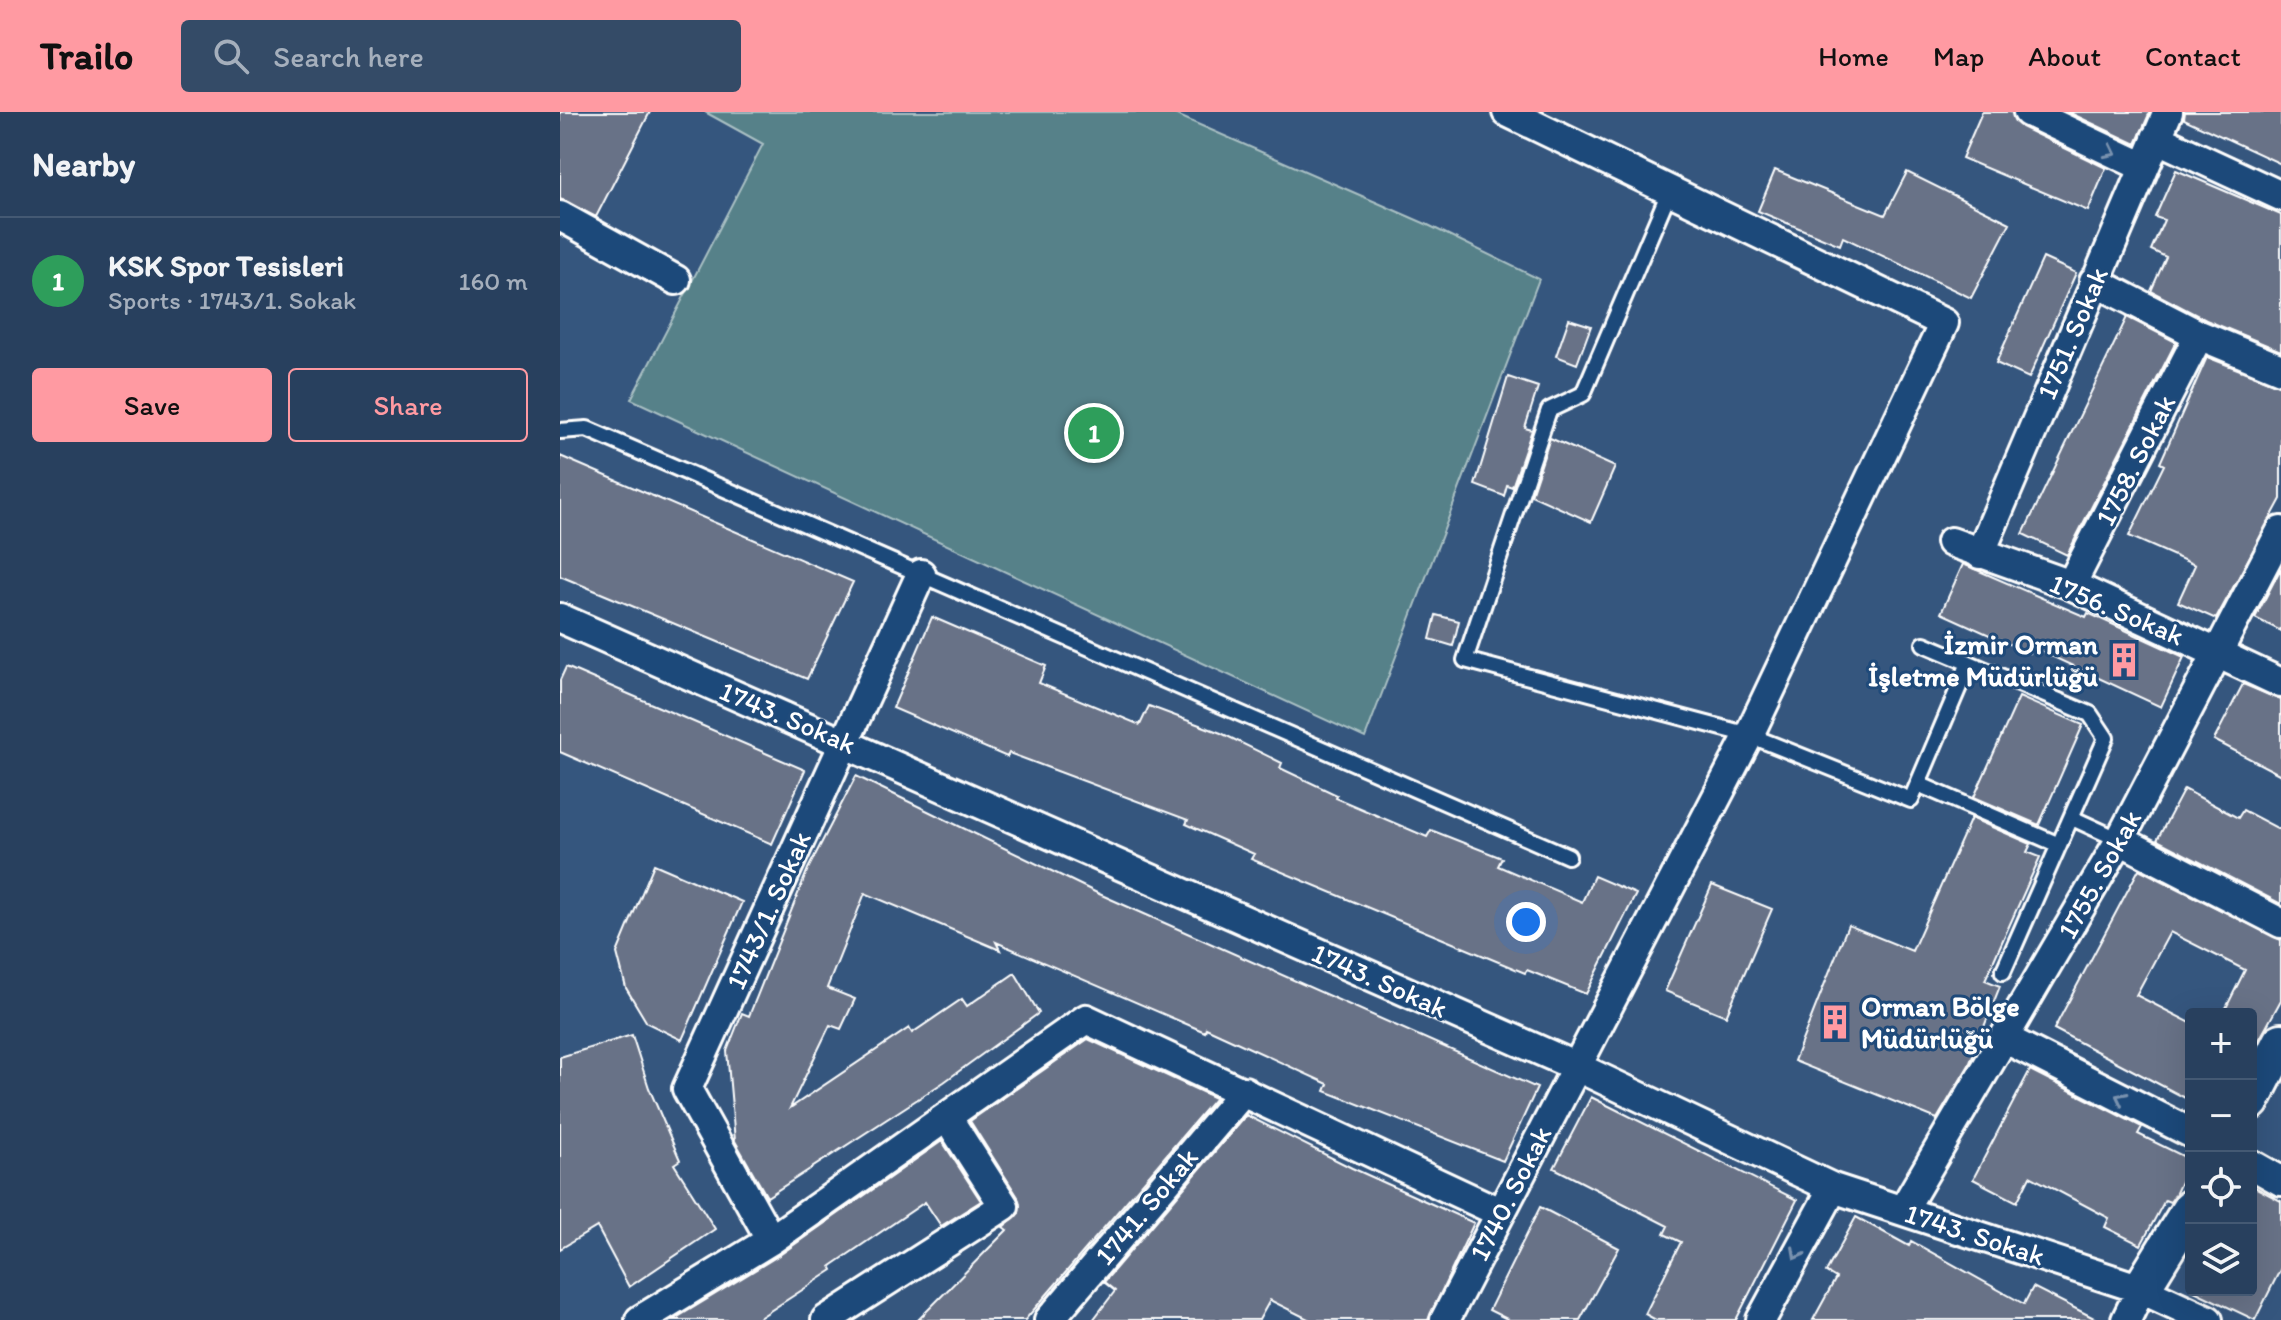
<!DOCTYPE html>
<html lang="en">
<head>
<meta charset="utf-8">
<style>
	:root { --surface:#28405e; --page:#344b67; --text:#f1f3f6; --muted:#a5afbc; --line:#445973; --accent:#ff9aa2 }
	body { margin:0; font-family:Itim,sans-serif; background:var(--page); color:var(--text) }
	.controls { position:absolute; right:24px; bottom:24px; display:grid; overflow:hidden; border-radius:8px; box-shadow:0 8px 32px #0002 }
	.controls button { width:72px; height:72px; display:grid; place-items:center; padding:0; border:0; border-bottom:2px solid var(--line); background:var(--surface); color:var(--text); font:40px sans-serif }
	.you { position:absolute; left:966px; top:810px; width:28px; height:28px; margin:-20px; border:6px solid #fff; border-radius:50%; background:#1a73e8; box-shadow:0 0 0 12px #1a73e833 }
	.badge { display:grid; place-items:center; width:52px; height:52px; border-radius:50%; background:var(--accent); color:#fff; font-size:26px; font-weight:700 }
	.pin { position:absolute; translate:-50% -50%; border:4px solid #fff; box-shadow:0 2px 8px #0006 }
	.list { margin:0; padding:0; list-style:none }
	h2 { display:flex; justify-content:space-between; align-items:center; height:104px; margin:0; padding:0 32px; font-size:34px }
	h2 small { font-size:26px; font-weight:400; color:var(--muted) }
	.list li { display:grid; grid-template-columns:52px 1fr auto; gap:24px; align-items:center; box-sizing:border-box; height:128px; padding:0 32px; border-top:2px solid var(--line) }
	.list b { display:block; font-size:30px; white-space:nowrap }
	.list p { margin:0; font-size:26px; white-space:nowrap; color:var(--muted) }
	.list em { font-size:26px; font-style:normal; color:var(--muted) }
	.actions { display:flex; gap:16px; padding:24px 32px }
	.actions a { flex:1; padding:18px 0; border:2px solid var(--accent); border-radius:8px; text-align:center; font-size:28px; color:var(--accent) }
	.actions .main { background:var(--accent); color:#111 }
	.icon { flex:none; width:44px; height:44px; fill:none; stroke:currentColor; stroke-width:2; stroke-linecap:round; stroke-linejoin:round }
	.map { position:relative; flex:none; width:1721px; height:1208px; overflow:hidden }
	header { display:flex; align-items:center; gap:48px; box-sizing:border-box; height:112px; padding:0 40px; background:var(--accent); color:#111 }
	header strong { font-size:38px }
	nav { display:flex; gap:44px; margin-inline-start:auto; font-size:28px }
	.search { width:560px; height:72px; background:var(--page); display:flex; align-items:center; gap:20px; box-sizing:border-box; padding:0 28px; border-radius:8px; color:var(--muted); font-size:30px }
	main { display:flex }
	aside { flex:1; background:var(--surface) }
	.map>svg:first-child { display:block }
	.green { fill:#568189; stroke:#aac0c4; stroke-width:2 }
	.building { fill:#687287; stroke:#fff; stroke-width:2 }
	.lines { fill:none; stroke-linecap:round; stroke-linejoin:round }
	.service-casing { stroke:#fff; stroke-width:20 }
	.minor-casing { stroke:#fff; stroke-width:34 }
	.tertiary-casing { stroke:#fff; stroke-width:42 }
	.service { stroke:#1f4a7a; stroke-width:14 }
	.minor { stroke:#1f4a7a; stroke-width:28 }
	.tertiary { stroke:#1f4a7a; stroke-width:36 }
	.oneway { stroke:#7992af }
	.labels { text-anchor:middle; stroke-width:6; stroke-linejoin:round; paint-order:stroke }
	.street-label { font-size:28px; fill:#fff; stroke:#1f4a7a }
	.poi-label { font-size:28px; font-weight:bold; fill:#fff; stroke:#1f4a7a; text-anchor:end }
</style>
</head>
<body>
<header>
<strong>Trailo</strong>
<div class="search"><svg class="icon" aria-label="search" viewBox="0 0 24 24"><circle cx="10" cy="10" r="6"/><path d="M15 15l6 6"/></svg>Search here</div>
<nav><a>Home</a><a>Map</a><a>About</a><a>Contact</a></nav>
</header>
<main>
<aside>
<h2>Nearby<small></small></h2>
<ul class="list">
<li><span class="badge" style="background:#2e9e5b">1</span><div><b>KSK Spor Tesisleri</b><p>Sports · 1743/1. Sokak</p></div><em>160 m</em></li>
</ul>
<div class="actions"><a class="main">Save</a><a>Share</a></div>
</aside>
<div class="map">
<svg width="1721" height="1208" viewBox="0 0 1721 1208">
	<rect width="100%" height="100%" fill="#35567e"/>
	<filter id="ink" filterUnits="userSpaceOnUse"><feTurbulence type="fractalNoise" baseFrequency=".0125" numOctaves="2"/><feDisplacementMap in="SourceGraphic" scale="16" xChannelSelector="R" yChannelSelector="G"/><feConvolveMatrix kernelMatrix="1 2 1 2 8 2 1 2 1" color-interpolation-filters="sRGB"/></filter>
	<g filter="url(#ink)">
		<!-- green -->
		<path class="green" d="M 145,0 L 610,0 L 866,112 L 979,167 L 805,626 L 71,287 L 203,32 Z"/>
		<!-- building -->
		<path class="building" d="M 0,0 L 90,0 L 36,105 L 0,87 Z
			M 1422,0 L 1451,0 L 1461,15 L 1546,56 L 1528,99 L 1402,46 Z
			M 1508,0 L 1590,0 L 1576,32 Z
			M 1625,0 L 1721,0 L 1721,52 L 1624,7 Z
			M 1215,58 L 1325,103 L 1347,60 L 1450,111 L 1411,186 L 1283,125 L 1280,133 L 1198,99 Z
			M 1616,58 L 1721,103 L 1721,239 L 1646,208 L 1591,179 L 1606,145 L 1591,138 L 1604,108 L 1595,105 Z
			M 1483,146 L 1516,161 L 1469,266 L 1436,251 Z
			M 1567,205 L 1616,230 L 1507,443 L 1463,422 Z
			M 1009,207 L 1031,214 L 1017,252 L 996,244 Z
			M 1647,245 L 1721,274 L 1721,387 L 1656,507 L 1618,490 L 1635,453 L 1569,424 L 1604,353 L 1600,351 Z
			M 948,265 L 978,275 L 965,316 L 972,318 L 952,375 L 947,373 L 944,384 L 915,373 Z
			M 990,326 L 1055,355 L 1031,410 L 971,383 Z
			M 0,344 L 293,470 L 247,567 L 0,464 Z
			M 1403,452 L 1526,505 L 1528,501 L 1624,545 L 1601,595 L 1472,535 L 1469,541 L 1381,501 Z
			M 1721,456 L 1721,519 L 1695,506 Z
			M 876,503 L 899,509 L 893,534 L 870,527 Z
			M 372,505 L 486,554 L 479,571 L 580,613 L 589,594 L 661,621 L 722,651 L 720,656 L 777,683 L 776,686 L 867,725 L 871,718 L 942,746 L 938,754 L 1022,790 L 1034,764 L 1076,782 L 1026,882 L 967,858 L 965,861 L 691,747 L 694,742 L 626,712 L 628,708 L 449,641 L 447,645 L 333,596 Z
			M 6,555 L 245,658 L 212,732 L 0,640 L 0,568 Z
			M 1683,572 L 1721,588 L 1721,663 L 1654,628 Z
			M 1459,585 L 1523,613 L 1479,713 L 1414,685 Z
			M 296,664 L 537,781 L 977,976 L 943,1049 L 765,979 L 768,972 L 646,916 L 645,920 L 436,830 L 440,838 L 305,781 L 267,876 L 295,887 L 281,917 L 270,913 L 230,996 L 349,916 L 352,921 L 402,887 L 407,894 L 455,861 L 479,901 L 384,970 L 207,1085 L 175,1029 L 167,939 L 182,901 L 189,904 L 248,757 Z
			M 1624,677 L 1678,706 L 1683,698 L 1721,718 L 1721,792 L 1597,728 Z
			M 1411,706 L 1471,732 L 1467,740 L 1480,745 L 1425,868 L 1440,874 L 1409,953 L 1377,1007 L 1234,949 L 1288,813 L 1352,839 Z
			M 94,752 L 182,790 L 122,928 L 87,911 L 66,876 L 57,841 Z
			M 1579,757 L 1721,828 L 1721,888 L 1691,943 L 1691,902 L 1663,902 L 1685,858 L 1610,820 L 1576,883 L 1631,911 L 1631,989 L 1494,917 Z
			M 1152,773 L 1212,797 L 1166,904 L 1105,879 Z
			M 72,923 L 89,976 L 120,1048 L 114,1052 L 155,1117 L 69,1175 L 37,1115 L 0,1137 L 0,945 Z
			M 528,927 L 655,986 L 465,1208 L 358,1208 L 447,1118 L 443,1115 L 459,1101 L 458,1085 L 410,1009 Z
			M 1470,958 L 1582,1015 L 1578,1022 L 1631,1048 L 1615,1083 L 1610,1090 L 1605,1088 L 1581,1133 L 1545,1115 L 1549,1106 L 1470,1064 L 1457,1090 L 1413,1067 Z
			M 1031,985 L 1237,1088 L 1176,1208 L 1096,1208 L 1085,1202 L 1121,1130 L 1104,1122 L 1108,1114 L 994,1056 Z
			M 686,1003 L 792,1056 L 914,1111 L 868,1208 L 750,1208 L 710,1188 L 699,1208 L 533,1208 L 555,1179 L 544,1170 Z
			M 382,1029 L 421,1089 L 381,1114 L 365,1090 L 271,1154 L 273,1158 L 196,1208 L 113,1208 L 221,1142 Z
			M 1691,1073 L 1721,1089 L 1721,1156 L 1695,1208 L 1632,1178 L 1691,1178 Z
			M 980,1095 L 1059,1136 L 1020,1208 L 949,1208 L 929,1198 Z
			M 1296,1105 L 1349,1134 L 1351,1129 L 1464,1192 L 1473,1175 L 1538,1208 L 1253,1208 L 1276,1166 L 1266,1160 Z"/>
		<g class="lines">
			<!-- service casing -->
			<g class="service-casing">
				<path id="service" d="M 1109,80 L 1023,282 L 989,298 L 905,548 L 1189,623 L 1351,688 L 1409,551
					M 0,319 L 27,317 L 1008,744
					M 1364,532 L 1530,602 L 1546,626 L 1443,860
					M 1358,672 L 1499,733
					M 1512,706 L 1560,728"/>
			</g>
			<!-- minor casing -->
			<g class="minor-casing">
				<path id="minor" d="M 1468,0 L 1584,55
					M 1596,26 L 1721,84
					M 0,104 L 116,168
					M 1534,169 L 1639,223 L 1721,257
					M 1391,430 L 1511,473 L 1721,571
					M 1420,442 L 1608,0
					M 1511,473 L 1639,223
					M 0,506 L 1015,954 L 1273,1076 L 1581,1177 L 1648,1208
					M 1560,728 L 1721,811
					M 1446,927 L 1631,1021
					M 1691,1052 L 1721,1069
					M 1343,1098 L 1560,728 L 1721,419
					M 211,1128 L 127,977 L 361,462
					M 80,1208 L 211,1128 L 526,907 L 939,1100
					M 266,1208 L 444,1094 L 387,1005
					M 489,1208 L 684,979
					M 885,1208 L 1189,623 L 1384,211 L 947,0
					M 1201,1208 L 1273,1076
					M 1566,1208 L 1581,1177"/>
			</g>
			<!-- tertiary casing -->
			<g class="tertiary-casing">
				<path id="tertiary" d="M 1691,989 L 1721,930
					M 1581,1177 L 1631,1096"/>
			</g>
			<!-- service -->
			<use href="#service" class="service"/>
			<!-- minor -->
			<use href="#minor" class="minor"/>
			<!-- tertiary -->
			<use href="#tertiary" class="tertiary"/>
		</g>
		<!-- one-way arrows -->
		<defs><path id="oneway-chevron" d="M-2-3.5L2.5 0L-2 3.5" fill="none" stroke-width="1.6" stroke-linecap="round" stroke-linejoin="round" transform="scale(2)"/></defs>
		<g class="oneway">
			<use href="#oneway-chevron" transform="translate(1551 40) rotate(26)"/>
			<use href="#oneway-chevron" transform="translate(1561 986) rotate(-153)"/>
			<use href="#oneway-chevron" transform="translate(1237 1142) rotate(118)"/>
		</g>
	</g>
	<!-- icons -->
	<defs>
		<g id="building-bare" transform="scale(2.76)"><path d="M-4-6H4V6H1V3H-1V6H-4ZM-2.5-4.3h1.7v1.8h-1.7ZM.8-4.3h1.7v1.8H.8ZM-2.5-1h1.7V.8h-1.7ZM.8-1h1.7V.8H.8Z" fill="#ff9aa2" stroke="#1f4a7a" stroke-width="2.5" paint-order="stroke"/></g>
	</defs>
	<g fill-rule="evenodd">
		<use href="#building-bare" x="1564" y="548"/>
		<use href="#building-bare" x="1275" y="910"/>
	</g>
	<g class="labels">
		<!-- street labels -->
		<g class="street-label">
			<text transform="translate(1512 221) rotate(-67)" y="10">1751. Sokak</text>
			<text transform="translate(1575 348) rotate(-63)" y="10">1758. Sokak</text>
			<text transform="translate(1557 497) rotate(23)" y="10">1756. Sokak</text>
			<text transform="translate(228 605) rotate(23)" y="10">1743. Sokak</text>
			<text transform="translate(1539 762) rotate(-61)" y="10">1755. Sokak</text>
			<text transform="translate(208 798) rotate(-66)" y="10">1743/1. Sokak</text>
			<text transform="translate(820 868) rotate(24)" y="10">1743. Sokak</text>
			<text transform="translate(950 1081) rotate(-63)" y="10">1740. Sokak</text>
			<text transform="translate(586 1094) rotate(-50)" y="10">1741. Sokak</text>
			<text transform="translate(1415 1122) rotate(18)" y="10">1743. Sokak</text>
		</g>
		<!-- poi labels -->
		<g class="poi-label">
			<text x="1538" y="542">İzmir Orman<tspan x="1538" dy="32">İşletme Müdürlüğü</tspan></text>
			<text x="1301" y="904" text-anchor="start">Orman Bölge<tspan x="1301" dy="32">Müdürlüğü</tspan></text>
		</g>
	</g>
</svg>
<div class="controls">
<button>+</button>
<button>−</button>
<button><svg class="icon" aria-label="locate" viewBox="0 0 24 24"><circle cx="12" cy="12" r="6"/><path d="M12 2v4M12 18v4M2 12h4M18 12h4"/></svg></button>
<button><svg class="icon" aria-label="layers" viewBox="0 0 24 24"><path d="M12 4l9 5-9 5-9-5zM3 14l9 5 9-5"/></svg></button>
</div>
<div class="you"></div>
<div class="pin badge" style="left:534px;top:321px;background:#2e9e5b">1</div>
</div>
</main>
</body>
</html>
